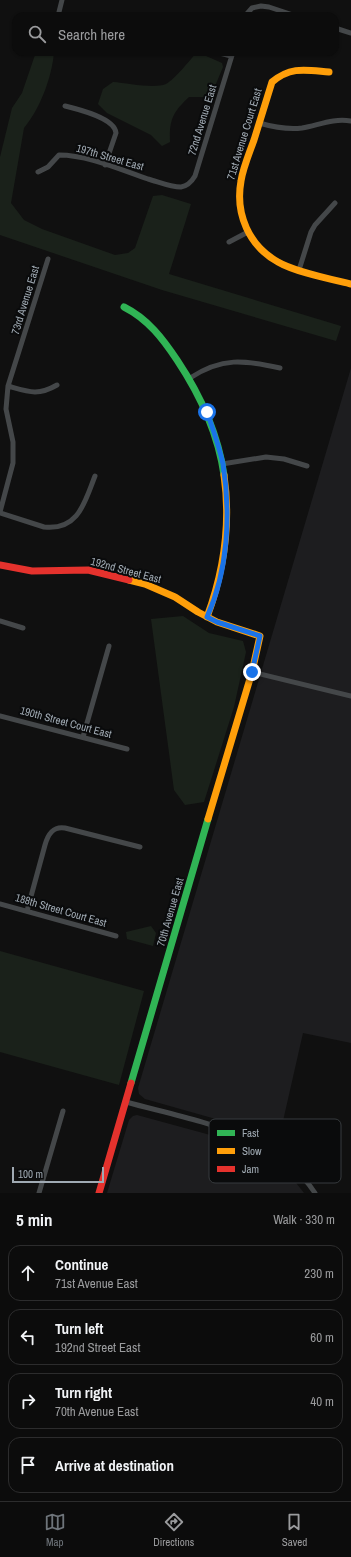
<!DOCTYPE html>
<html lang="en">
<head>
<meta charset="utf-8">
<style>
	:root { --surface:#0c0c0c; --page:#151515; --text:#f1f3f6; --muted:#9a9b9d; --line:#2c2c2d; --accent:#6e747a }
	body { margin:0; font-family:"Archivo Narrow",sans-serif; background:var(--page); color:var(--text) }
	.scale { position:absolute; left:12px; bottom:10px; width:92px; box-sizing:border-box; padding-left:4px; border:2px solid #a0aab3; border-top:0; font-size:11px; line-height:14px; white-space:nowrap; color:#a0aab3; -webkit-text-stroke:3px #0a0b0c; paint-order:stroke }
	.stop { position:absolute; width:12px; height:12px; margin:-9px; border:3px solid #1a73e8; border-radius:50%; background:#fff }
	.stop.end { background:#1a73e8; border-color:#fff; box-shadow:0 1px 4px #0008 }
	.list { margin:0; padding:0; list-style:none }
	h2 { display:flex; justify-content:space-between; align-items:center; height:52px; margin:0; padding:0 16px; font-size:17px }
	h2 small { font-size:13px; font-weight:400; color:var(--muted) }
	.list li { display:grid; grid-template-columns:26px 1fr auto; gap:12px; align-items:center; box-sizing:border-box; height:56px; margin:0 8px 8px; padding:0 8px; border:1px solid var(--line); border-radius:12px }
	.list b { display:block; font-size:15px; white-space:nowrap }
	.list p { margin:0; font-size:13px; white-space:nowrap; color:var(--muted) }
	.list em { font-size:13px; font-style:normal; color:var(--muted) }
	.icon { flex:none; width:22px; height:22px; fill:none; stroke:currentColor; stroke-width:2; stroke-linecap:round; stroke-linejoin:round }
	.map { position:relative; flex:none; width:351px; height:1193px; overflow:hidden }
	.search { position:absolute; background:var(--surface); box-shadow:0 1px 3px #0004; left:12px; right:12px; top:12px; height:44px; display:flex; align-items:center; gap:10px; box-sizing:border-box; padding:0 14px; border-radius:12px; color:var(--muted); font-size:15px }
	.sheet { height:308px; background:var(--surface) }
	nav { display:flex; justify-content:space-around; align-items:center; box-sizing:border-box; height:56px; border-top:1px solid var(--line); background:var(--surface); font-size:11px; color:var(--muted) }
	nav a { display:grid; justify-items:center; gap:2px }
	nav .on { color:var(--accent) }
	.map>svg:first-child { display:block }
	.built { fill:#1d1d1f }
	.green { fill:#1a211a }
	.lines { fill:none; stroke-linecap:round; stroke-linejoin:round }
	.street { stroke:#444749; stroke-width:5 }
	.fast { stroke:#30b455; stroke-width:7 }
	.slow { stroke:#ff9f0a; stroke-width:7 }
	.jam { stroke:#e5322d; stroke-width:7 }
	.route { stroke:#1a73e8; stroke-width:5 }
	.labels { text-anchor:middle; stroke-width:4; stroke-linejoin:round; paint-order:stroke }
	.street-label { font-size:11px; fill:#a0aab3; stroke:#0a0b0c }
	.key { fill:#0a0b0c; stroke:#373b3e; stroke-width:1 }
	.key-label { font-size:11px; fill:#a0aab3 }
</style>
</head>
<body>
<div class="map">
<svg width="351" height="1193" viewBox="0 0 351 1193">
	<rect width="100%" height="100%" fill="#101010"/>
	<!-- built -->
	<path class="built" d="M 351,368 L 351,1043 L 303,1033 L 278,1143 L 257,1132 L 237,1125 L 145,1099 L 139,1094 L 138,1088 Z
		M 137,1115 L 225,1139 L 246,1147 L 276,1164 L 293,1179 L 304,1193 L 107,1193 L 129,1120 L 133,1116 Z"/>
	<!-- green -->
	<path class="green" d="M 36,52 L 54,52 C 52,77 40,109 24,128 L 11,203 L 24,220 L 42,229 L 115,255 L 128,253 L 135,248 L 153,196 L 162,195 L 191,204 L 169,274 L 341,326 L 336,341 L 162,290 L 0,235 L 0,157 L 12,108 L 22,93 Z
		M 197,52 L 222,63 L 223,67 L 213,91 L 206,97 L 189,97 C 173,112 169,120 170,142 L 162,146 L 151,135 L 107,113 L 98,104 L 103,89 L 113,82 C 127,83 154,89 166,84 C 175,79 190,60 197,52 Z
		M 183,616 L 209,633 L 243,641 L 246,652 L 234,707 L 204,802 L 185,805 L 174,790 L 151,619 Z
		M 151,926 L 156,933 L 153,946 L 127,939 L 126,932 Z
		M 0,951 L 144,991 L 119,1085 L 0,1052 Z"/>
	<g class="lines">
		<!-- street -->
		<path class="street" d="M 58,16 L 62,0
			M 245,16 L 252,8 L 261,6 L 269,7 L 296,16
			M 335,28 L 351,33
			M 216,52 L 231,56
			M 65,106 C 77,109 115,118 116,133 L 105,165
			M 259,123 C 273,127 287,130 302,128 C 319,125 333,118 351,121
			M 38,172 L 48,167 L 59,155 C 88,155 121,170 148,179 C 159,182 170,187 181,187 C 188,186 192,181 195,176 L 233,52
			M 229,242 L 248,232
			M 299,270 L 311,232 L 315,225 L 335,203
			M 190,378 C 222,357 244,360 280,368
			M 8,386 C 29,392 38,396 57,385
			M 222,464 L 266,457 L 284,459 L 307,466
			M 0,512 L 13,463 L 13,442 L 6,409 L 8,386 L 48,259
			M 0,513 L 44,527 C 79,531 85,501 95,476
			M 0,621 L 23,628
			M 252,672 L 351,696
			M 0,716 L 127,749
			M 83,737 L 109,646
			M 0,904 L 116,936
			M 27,911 L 45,845 C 48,834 53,826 65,828 L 140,847
			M 126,1102 C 191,1120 275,1132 315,1193
			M 39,1193 L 63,1111"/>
		<!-- fast -->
		<path class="fast" d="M 124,307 C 148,319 163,339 177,360 C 201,396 218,433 224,475
			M 131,1083 L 208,819"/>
		<!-- slow -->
		<path class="slow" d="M 329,72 C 306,70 291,66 272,82 C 266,101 260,121 254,140 C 249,154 243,168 241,181 C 235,214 249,246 278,262 C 295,272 330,279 351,284
			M 129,580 L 145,584 L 175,597 L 198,612 L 217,622 L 260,636 L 252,672 L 208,819
			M 207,617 C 224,571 231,524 224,475"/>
		<!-- jam -->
		<path class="jam" d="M 0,565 L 32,571 L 88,570 L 129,580
			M 99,1193 L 131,1083"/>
	</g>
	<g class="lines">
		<!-- route -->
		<path class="route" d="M 207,412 C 213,429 219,446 223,464 C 231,514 228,571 207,617 L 217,622 L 260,636 L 252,672"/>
	</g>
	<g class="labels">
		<!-- street labels -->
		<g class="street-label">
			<text transform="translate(202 120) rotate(-73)" y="4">72nd Avenue East</text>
			<text transform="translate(244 134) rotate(-73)" y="4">71st Avenue Court East</text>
			<text transform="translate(110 157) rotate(16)" y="4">197th Street East</text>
			<text transform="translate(25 300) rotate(-73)" y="4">73rd Avenue East</text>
			<text transform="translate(126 570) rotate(15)" y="4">192nd Street East</text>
			<text transform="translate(66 722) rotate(15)" y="4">190th Street Court East</text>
			<text transform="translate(61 910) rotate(16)" y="4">188th Street Court East</text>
			<text transform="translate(170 912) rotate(-74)" y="4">70th Avenue East</text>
		</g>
	</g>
	<!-- legend -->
	<rect x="209" y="1119" width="132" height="64" rx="6" class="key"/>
	<rect x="217" y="1130" width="18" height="6" fill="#30b455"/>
	<rect x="217" y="1148" width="18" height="6" fill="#ff9f0a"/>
	<rect x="217" y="1166" width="18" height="6" fill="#e5322d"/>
	<g class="key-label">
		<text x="242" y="1137">Fast</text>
		<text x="242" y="1155">Slow</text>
		<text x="242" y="1173">Jam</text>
	</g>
</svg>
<div class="scale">100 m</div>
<div class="stop" style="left:207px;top:412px"></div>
<div class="stop end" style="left:252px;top:672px"></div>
<div class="search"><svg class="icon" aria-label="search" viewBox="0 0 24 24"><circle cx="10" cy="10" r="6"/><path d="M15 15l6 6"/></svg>Search here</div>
</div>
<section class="sheet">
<h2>5 min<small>Walk · 330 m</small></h2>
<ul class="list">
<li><svg class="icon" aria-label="ahead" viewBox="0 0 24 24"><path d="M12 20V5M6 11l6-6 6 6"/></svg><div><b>Continue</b><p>71st Avenue East</p></div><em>230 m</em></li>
<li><svg class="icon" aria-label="left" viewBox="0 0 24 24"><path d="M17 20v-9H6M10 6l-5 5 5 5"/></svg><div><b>Turn left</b><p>192nd Street East</p></div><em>60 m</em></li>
<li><svg class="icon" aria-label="right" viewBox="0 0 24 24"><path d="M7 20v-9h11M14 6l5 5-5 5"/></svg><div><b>Turn right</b><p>70th Avenue East</p></div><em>40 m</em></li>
<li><svg class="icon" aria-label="arrive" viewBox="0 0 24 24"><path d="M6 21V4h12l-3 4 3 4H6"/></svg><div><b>Arrive at destination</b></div></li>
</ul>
</section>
<nav>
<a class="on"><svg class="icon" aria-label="map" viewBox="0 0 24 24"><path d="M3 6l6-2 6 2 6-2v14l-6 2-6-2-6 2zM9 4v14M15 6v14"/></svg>Map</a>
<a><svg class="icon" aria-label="directions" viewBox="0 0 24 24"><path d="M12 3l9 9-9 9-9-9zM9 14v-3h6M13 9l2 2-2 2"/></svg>Directions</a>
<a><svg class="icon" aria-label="saved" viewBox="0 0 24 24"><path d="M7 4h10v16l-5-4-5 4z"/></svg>Saved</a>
</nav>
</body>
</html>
